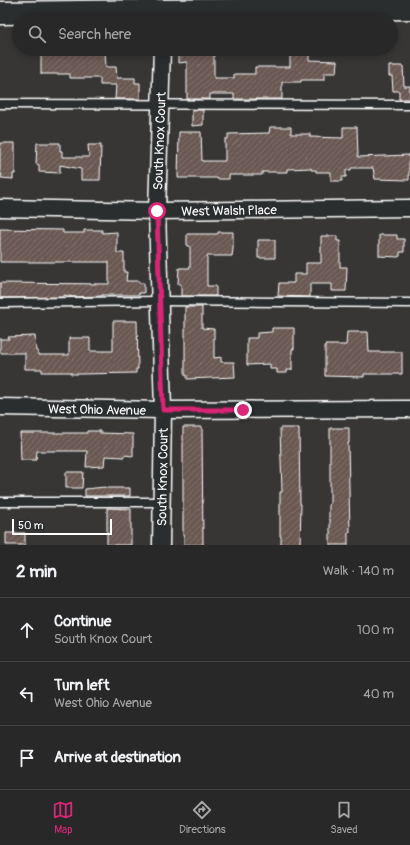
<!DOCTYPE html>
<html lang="en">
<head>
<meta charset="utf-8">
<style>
	:root { --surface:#292828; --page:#313030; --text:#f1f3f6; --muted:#a5a6a8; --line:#454445; --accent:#db2777 }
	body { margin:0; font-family:Pangolin,sans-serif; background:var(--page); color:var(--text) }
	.scale { position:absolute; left:12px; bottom:10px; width:100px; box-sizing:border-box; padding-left:4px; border:2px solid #fff; border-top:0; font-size:11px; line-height:14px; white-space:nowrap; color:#fff; -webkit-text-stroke:3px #2a2d2e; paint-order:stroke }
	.stop { position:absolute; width:12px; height:12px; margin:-9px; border:3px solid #db2777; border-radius:50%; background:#fff }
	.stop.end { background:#db2777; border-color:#fff; box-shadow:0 1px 4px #0008 }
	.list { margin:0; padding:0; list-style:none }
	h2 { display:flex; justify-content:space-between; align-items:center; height:52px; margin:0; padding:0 16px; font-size:17px }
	h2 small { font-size:13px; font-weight:400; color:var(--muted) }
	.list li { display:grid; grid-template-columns:26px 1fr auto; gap:12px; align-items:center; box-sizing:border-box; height:64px; padding:0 16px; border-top:1px solid var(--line) }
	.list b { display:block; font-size:15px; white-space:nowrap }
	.list p { margin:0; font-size:13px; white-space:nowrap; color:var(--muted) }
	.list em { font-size:13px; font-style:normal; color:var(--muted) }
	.icon { flex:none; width:22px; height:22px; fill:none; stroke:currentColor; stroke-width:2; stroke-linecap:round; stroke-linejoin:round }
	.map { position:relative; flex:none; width:410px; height:545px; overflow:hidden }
	.search { position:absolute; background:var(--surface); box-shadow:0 2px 6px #0003; left:12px; right:12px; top:12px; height:44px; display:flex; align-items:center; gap:10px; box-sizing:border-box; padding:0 14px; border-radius:22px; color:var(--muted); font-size:15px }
	.sheet { height:244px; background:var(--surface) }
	nav { display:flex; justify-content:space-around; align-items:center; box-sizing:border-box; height:56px; border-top:1px solid var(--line); background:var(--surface); font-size:11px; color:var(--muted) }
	nav a { display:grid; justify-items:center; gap:2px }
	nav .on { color:var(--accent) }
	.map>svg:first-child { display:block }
	.building { fill:url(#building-hatch); stroke:#fff }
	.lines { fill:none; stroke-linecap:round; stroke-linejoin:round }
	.lane-casing { stroke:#fff; stroke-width:11 }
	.street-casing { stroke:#fff; stroke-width:19 }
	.secondary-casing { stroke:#fff; stroke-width:25 }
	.lane { stroke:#2a2d2e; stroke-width:8 }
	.street { stroke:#2a2d2e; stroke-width:16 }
	.secondary { stroke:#2a2d2e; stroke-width:22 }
	.route { stroke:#db2777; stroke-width:5 }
	.labels { text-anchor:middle; stroke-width:3; stroke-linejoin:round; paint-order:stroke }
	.street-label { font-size:13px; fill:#fff; stroke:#2a2d2e }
</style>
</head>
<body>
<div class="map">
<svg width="410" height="545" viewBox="0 0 410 545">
	<defs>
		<pattern id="building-hatch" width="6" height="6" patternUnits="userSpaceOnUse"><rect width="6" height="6" fill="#6a5952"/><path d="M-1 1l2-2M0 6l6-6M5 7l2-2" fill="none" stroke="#80726c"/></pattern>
	</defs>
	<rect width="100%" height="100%" fill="#373635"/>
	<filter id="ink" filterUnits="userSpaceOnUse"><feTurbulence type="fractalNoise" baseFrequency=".025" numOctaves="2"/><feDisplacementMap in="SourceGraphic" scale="8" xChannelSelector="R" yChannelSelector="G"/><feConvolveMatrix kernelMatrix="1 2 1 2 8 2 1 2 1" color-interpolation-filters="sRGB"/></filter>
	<g filter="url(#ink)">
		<!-- building -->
		<path class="building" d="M 41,49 L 57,49 L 57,53 L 105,51 L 106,67 L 116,67 L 117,78 L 135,78 L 135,83 L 140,83 L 140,99 L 115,99 L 116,85 L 100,85 L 100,78 L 70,78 L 70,74 L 41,74 Z
			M 178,49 L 214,50 L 214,78 L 234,78 L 234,74 L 255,74 L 255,67 L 290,67 L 290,49 L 309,50 L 309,60 L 337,61 L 336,73 L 324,73 L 324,80 L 301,80 L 301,82 L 282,82 L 282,99 L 234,99 L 234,94 L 210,94 L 210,99 L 187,99 L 187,62 L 178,63 Z
			M 389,66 L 403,66 L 404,86 L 410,86 L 410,99 L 399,99 L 399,91 L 393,91 L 392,76 L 389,76 Z
			M 192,110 L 203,110 L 203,125 L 192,126 Z
			M 270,127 L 291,127 L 291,134 L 310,134 L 310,137 L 343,138 L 343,127 L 357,127 L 358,157 L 409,155 L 409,180 L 375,179 L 373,168 L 351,168 L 351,170 L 346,170 L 346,177 L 342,177 L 342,181 L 331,181 L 331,172 L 316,172 L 316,170 L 311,170 L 311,168 L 287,169 L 287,172 L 262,172 L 262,175 L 229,175 L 229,179 L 217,179 L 217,178 L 178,178 L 179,132 L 201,132 L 202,161 L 225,161 L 225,139 L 228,139 L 228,134 L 269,133 Z
			M 0,143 L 15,143 L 15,174 L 13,174 L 13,179 L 1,178 L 2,174 L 0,174 Z
			M 37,143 L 60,143 L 60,151 L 62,151 L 62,157 L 89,157 L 88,145 L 101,145 L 100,180 L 81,180 L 81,169 L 60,165 L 60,173 L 39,172 L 39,165 L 36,164 Z
			M 0,229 L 63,230 L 63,233 L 84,233 L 84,230 L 102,230 L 102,233 L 117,232 L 117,253 L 124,253 L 124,272 L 127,272 L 126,281 L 139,281 L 139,283 L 144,283 L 144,293 L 139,293 L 139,295 L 102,295 L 102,296 L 73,297 L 64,295 L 64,297 L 0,298 L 0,283 L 109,284 L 109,262 L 0,262 Z
			M 218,232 L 233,232 L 233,249 L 232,256 L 207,256 L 207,286 L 216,286 L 216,296 L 181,296 L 181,284 L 178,284 L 179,268 L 190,268 L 190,246 L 187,246 L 187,234 L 218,234 Z
			M 379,235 L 397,235 L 397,239 L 404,239 L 404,252 L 400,252 L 400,256 L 398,257 L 379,256 Z
			M 321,236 L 337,236 L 337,241 L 340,241 L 340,267 L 347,267 L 346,291 L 332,291 L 332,284 L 310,284 L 310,297 L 278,296 L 279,283 L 294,283 L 294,274 L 306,274 L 306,263 L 321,263 Z
			M 258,240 L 275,240 L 275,258 L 258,258 Z
			M 185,307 L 202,307 L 202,328 L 214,329 L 214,358 L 221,357 L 221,362 L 234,362 L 235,377 L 187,379 L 187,375 L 185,375 Z
			M 113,321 L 137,321 L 138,369 L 136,369 L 136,373 L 80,374 L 71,374 L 71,372 L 42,372 L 42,369 L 25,369 L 25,353 L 0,353 L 0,339 L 9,339 L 8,337 L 35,336 L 36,351 L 38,351 L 38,355 L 69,355 L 69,338 L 90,338 L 90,351 L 113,351 Z
			M 272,328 L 294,328 L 294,349 L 292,349 L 292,370 L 287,370 L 287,373 L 277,373 L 277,369 L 270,369 L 270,364 L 247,365 L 247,338 L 257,338 L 257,333 L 272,332 Z
			M 347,332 L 368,332 L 369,352 L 402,352 L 402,374 L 364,374 L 364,377 L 325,376 L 325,345 L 346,345 Z
			M 183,427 L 202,427 L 203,545 L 184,545 L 184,536 L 183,536 Z
			M 280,428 L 299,428 L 300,504 L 301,504 L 300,545 L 281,545 L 281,536 L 280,536 L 280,492 L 282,492 Z
			M 330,428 L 349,428 L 349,443 L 348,443 L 350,532 L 348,532 L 348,545 L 330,545 L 330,519 L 329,519 L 329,504 L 330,504 Z
			M 87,431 L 100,431 L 100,433 L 133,434 L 133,456 L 124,455 L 124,457 L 105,456 L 104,466 L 86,467 L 87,451 L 37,451 L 36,460 L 21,460 L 20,433 L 87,433 Z
			M 66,472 L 83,472 L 82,488 L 66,488 Z
			M 105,487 L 105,488 L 130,488 L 130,496 L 85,496 L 85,489 Z
			M 107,508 L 131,509 L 131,545 L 107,545 Z
			M 6,533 L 25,533 L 25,545 L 6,545 Z"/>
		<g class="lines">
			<!-- lane casing -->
			<g class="lane-casing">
				<path id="lane" d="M 0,104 L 410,105
					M 0,303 L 160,301 L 410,303
					M 0,502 L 162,502"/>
			</g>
			<!-- street casing -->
			<g class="street-casing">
				<path id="street" d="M 0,208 L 157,211 L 410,208
					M 0,407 L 163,410 L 410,409
					M 161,545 L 163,410 L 157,211 L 162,49"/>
			</g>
			<!-- secondary casing -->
			<g class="secondary-casing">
				<path id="secondary" d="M 0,13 L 410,8"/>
			</g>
			<!-- lane -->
			<use href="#lane" class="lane"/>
			<!-- street -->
			<use href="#street" class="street"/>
			<!-- secondary -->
			<use href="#secondary" class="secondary"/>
		</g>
	</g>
	<g class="lines" filter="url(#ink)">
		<!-- route -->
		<path class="route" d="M 157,211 L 163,410 L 243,410"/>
	</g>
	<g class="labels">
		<!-- street labels -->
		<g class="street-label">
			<text transform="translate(159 141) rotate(-88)" y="5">South Knox Court</text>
			<text transform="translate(229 210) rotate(-1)" y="5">West Walsh Place</text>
			<text transform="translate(97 409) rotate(1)" y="5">West Ohio Avenue</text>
			<text transform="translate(162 477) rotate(-89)" y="5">South Knox Court</text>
		</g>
	</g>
</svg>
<div class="scale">50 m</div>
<div class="stop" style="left:157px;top:211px"></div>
<div class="stop end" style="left:243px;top:410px"></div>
<div class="search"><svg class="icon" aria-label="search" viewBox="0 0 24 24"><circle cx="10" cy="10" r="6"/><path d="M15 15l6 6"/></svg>Search here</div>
</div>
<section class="sheet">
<h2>2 min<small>Walk · 140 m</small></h2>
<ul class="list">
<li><svg class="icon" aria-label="ahead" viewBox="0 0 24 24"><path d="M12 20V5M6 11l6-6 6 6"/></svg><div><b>Continue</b><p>South Knox Court</p></div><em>100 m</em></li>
<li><svg class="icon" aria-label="left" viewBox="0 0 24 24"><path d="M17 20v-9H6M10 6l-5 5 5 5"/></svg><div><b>Turn left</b><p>West Ohio Avenue</p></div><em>40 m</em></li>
<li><svg class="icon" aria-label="arrive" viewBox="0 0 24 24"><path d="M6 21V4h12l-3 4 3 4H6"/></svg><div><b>Arrive at destination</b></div></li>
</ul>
</section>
<nav>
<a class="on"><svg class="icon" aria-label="map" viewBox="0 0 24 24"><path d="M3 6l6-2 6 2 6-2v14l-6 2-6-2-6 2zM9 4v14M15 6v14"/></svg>Map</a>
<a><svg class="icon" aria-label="directions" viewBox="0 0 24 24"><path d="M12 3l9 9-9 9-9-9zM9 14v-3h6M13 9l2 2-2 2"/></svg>Directions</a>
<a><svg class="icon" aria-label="saved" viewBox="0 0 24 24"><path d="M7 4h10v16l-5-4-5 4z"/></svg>Saved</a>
</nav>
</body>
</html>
